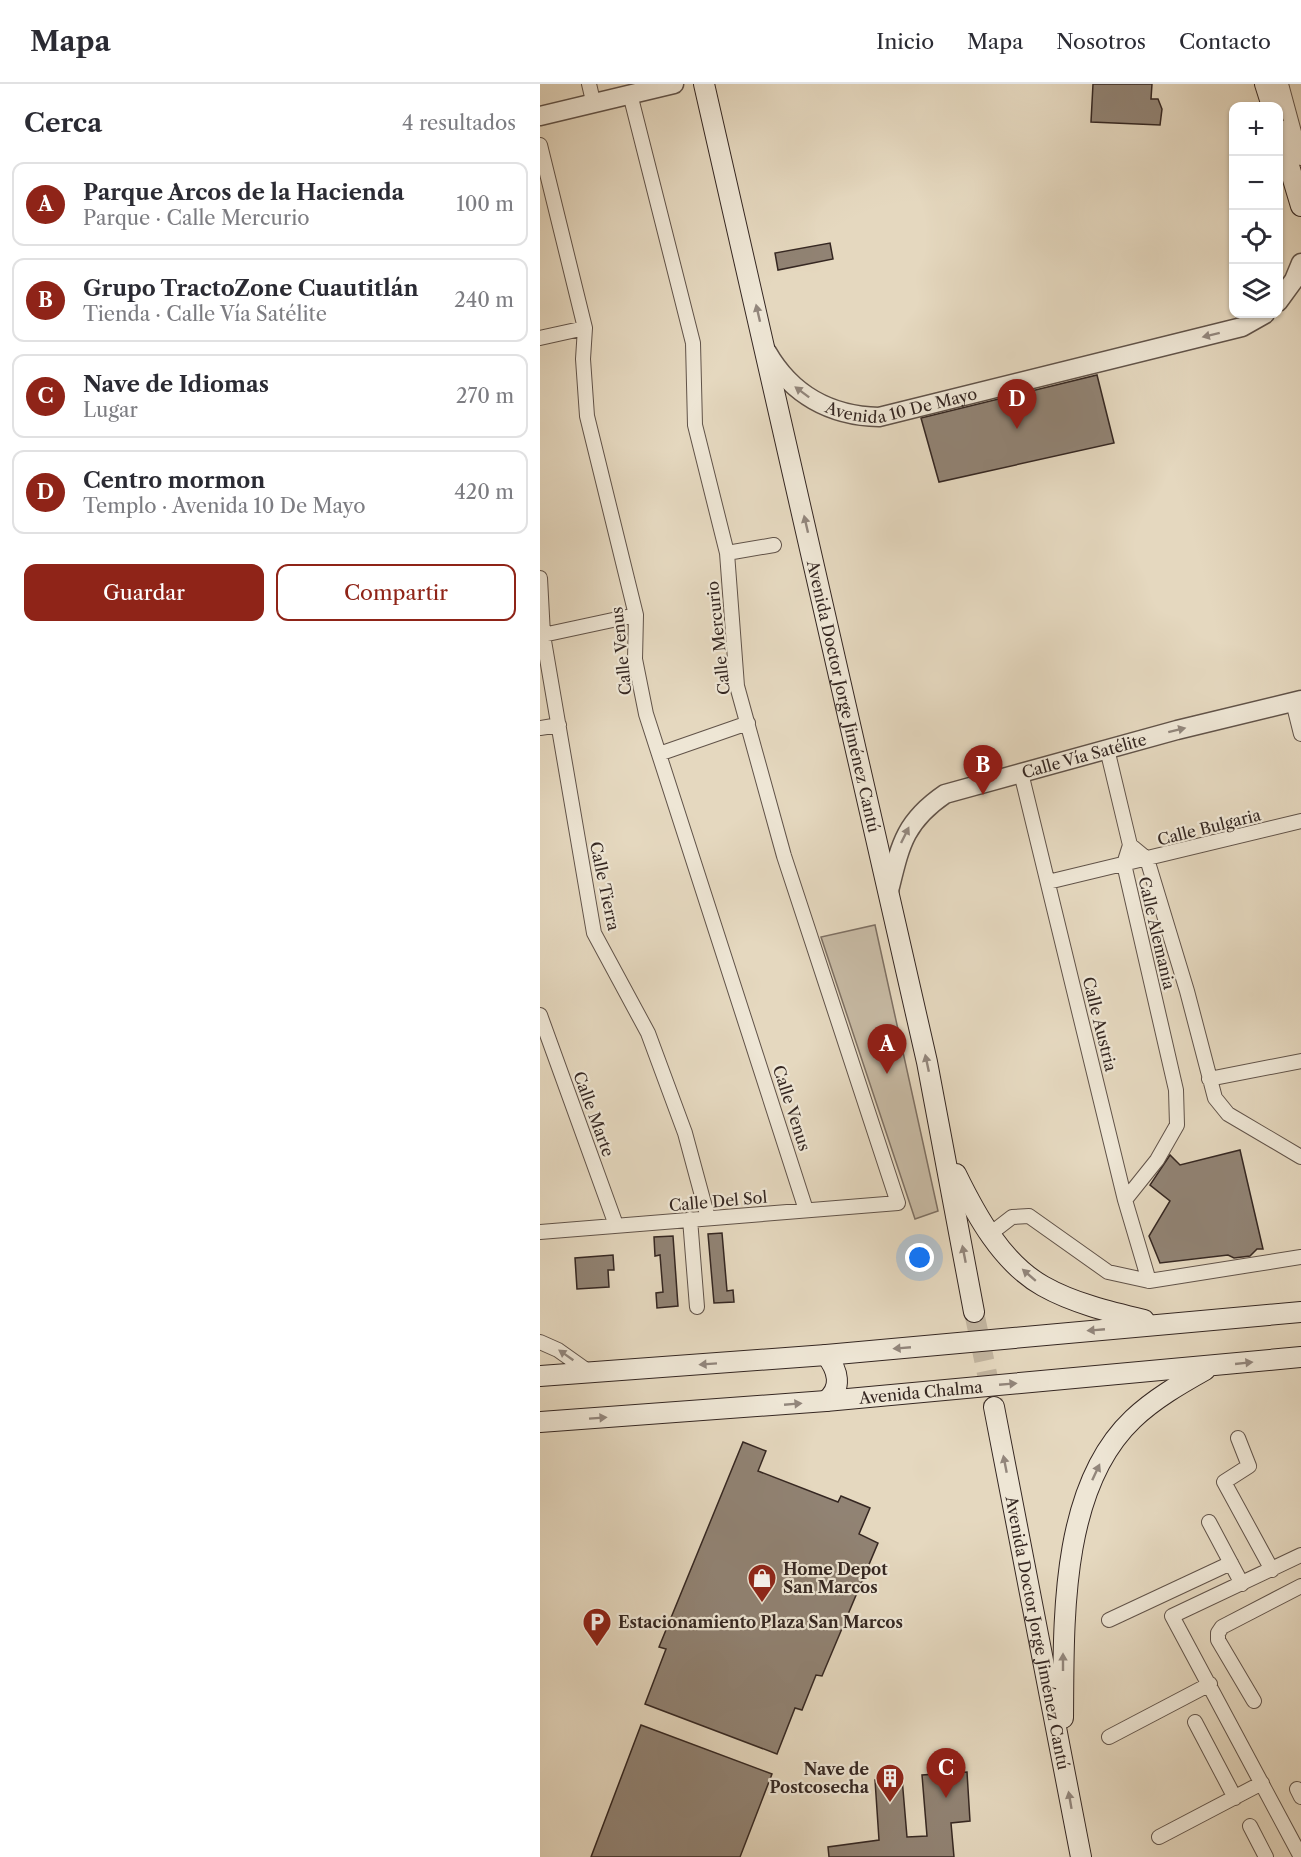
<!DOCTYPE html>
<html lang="es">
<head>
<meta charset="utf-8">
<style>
	:root { --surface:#fff; --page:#f7f7f7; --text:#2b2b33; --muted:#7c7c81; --line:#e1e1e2; --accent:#8f2418 }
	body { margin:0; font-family:"Libre Caslon Text",serif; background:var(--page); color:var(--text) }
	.controls { position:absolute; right:18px; top:18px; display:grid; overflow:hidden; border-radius:12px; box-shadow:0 2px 4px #0004 }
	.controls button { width:54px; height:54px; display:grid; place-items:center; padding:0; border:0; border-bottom:2px solid var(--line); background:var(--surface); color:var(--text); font:30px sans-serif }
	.you { position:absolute; left:380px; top:1174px; width:21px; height:21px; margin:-15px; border:4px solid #fff; border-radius:50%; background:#1a73e8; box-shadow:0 0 0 9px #1a73e833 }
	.badge { display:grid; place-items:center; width:39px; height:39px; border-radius:50%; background:var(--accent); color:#fff; font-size:20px; font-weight:700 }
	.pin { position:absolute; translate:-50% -50px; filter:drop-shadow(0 2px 3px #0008) }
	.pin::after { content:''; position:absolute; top:32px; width:21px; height:18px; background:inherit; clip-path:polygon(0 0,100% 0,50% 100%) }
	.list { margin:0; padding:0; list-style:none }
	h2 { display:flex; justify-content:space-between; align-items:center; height:78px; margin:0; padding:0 24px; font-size:26px }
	h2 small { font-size:20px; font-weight:400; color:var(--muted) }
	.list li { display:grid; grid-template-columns:39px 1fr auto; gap:18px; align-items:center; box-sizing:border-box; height:84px; margin:0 12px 12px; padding:0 12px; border:2px solid var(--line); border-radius:12px }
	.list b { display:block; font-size:22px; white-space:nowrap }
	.list p { margin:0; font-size:20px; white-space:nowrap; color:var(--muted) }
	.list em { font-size:20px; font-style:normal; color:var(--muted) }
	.actions { display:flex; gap:12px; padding:18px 24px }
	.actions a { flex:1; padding:14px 0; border:2px solid var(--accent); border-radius:12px; text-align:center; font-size:21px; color:var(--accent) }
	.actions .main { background:var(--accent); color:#fff }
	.icon { flex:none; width:33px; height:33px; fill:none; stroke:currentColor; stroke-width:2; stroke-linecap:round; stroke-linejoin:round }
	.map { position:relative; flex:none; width:761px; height:1773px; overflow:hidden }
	header { display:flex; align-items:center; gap:36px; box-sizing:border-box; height:84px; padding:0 30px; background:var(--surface); border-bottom:2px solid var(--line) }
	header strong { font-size:28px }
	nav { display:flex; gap:33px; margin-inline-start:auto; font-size:21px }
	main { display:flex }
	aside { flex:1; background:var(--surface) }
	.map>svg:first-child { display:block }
	.green { fill:#c7baa4; stroke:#7e7063; stroke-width:1.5 }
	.building { fill:#918374; stroke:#352722; stroke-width:1.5 }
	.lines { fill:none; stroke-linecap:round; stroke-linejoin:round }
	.secondary-tunnel { stroke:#c2b5a0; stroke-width:20; stroke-dasharray:20 10; stroke-linecap:butt }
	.minor-casing { stroke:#615349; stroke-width:16 }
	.tertiary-casing { stroke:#615349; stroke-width:21 }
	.secondary-casing { stroke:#352722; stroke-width:22 }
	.minor { stroke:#eee6d5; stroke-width:14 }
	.tertiary { stroke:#eee6d5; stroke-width:18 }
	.secondary { stroke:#eee6d5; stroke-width:20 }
	.oneway { fill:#92867c }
	.labels { text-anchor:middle; stroke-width:4.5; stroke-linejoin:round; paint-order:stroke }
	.street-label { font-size:16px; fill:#352722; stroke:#eee6d5 }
	.poi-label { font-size:16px; font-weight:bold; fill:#352722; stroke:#eee6d5; text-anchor:start }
</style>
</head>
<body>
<header>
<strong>Mapa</strong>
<nav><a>Inicio</a><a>Mapa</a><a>Nosotros</a><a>Contacto</a></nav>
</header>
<main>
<aside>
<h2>Cerca<small>4 resultados</small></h2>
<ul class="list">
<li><span class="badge">A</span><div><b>Parque Arcos de la Hacienda</b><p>Parque · Calle Mercurio</p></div><em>100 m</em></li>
<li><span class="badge">B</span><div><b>Grupo TractoZone Cuautitlán</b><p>Tienda · Calle Vía Satélite</p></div><em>240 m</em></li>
<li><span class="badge">C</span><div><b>Nave de Idiomas</b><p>Lugar</p></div><em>270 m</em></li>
<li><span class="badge">D</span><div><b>Centro mormon</b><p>Templo · Avenida 10 De Mayo</p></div><em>420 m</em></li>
</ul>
<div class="actions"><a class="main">Guardar</a><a>Compartir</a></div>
</aside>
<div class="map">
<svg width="761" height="1773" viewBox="0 0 761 1773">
	<rect width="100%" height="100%" fill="#e5d8bf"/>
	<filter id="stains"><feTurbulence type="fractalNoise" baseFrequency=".00333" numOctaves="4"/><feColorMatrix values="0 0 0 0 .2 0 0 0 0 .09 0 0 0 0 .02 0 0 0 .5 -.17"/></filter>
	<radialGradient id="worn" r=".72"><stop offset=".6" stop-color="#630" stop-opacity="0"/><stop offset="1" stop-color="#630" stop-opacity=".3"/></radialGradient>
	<!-- green -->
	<path class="green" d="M 335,841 L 398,1127 L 375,1135 L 281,853 Z"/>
	<!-- building -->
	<path class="building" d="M 553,0 L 612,0 L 611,15 L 618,15 L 622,25 L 620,41 L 551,38 Z
		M 290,159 L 293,175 L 238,186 L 235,169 Z
		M 557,291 L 574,359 L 399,398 L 381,334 Z
		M 700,1066 L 723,1165 L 717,1165 L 710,1172 L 694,1174 L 688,1171 L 620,1179 L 609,1152 L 630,1117 L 610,1101 L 630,1071 L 640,1081 Z
		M 182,1149 L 187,1207 L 193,1206 L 194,1218 L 174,1219 L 168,1150 Z
		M 133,1152 L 138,1222 L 117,1224 L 116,1209 L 123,1208 L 120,1171 L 115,1172 L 114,1153 Z
		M 73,1171 L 74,1186 L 68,1186 L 69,1203 L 37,1205 L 35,1174 Z
		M 203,1358 L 226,1367 L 218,1387 L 298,1418 L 301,1412 L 330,1424 L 319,1450 L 338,1459 L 282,1592 L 276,1591 L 262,1626 L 255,1624 L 237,1670 L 105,1620 L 126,1565 L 119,1563 Z
		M 101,1641 L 232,1690 L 200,1773 L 51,1773 Z
		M 427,1688 L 430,1737 L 411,1739 L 414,1773 L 289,1773 L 288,1763 L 339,1756 L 335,1696 L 362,1694 L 367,1753 L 387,1752 L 382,1691 Z"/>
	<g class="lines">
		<!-- secondary-tunnel -->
		<path class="secondary-tunnel" d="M 434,1228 L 453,1318"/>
		<!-- minor casing -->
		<g class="minor-casing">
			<path id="minor" d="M 49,0 L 53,17
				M 741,0 L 761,74
				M 0,61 L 45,244 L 43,275 L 47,332 L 96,531 L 95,575 L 106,630 L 266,1126
				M 0,254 L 45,244
				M 187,469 L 234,461
				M 0,494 L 3,551 L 54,849 L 108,949 L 145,1049 L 168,1134
				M 3,551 L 96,531
				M 753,618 L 761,650
				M 0,644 L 19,641
				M 567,665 L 590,761 L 584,780 L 636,1006 L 637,1041 L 617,1076 L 585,1116
				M 119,670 L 208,639
				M 481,689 L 585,1116 L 609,1197
				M 590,761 L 607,775 L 647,907 L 675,1014 L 688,1030 L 761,1073
				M 508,798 L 761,737
				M 0,931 L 76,1141
				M 669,995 L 761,977
				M 150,1135 L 157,1223
				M 0,1148 L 358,1119 L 244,772 L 197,602 L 187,469 L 155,341 L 153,259 L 90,10
				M 450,1150 L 472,1133 L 489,1132 L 568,1188 L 609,1197 L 761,1173
				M 0,1258 L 18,1266 L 49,1288
				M 698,1354 L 709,1382 L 684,1398 L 732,1486
				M 669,1438 L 702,1500
				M 569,1536 L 691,1479
				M 714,1617 L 678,1556 L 678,1549 L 682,1543 L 761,1502
				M 655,1638 L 695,1714
				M 569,1653 L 670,1600
				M 757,1705 L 761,1713
				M 710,1742 L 726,1773
				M 619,1753 L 722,1699
				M 761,1773 L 632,1532 L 761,1471"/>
		</g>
		<!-- tertiary casing -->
		<g class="tertiary-casing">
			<g id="tertiary">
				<path d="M 0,32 L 134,0"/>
				<path d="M 738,218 L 754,196 L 761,179"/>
				<path id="s1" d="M 227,268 C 251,310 290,332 339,333 L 702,243 L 725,230"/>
				<path id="s2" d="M 349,807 C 360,762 364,738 405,710 L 637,646 L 761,616"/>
			</g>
		</g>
		<!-- secondary casing -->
		<g class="secondary-casing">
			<g id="secondary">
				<path id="s3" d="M 164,0 L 387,978 L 434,1228"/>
				<path d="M 725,0 L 732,22"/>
				<path d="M 738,45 L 761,122"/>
				<path d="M 416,1090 C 436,1131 462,1179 503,1202 C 533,1219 570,1228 604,1236"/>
				<path d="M 286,1271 C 298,1286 303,1304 286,1317"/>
				<path d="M 0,1292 L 286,1271 L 761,1228"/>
				<path id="s4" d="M 454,1323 L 541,1773"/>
				<path id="s5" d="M 0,1338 L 286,1317 L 761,1273"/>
				<path d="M 523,1634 C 524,1540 519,1405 593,1335 C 614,1315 640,1300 665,1286"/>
			</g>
		</g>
		<!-- minor -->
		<use href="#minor" class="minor"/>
		<!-- tertiary -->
		<use href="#tertiary" class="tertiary"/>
		<!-- secondary -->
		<use href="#secondary" class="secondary"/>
	</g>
	<!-- one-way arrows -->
	<defs><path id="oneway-solid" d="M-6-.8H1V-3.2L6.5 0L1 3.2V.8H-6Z" transform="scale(1.5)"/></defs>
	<g class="oneway">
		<use href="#oneway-solid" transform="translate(218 229) rotate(-103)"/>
		<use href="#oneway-solid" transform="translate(671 251) rotate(166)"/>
		<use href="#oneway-solid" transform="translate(262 308) rotate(-143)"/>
		<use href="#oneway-solid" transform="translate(266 440) rotate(-103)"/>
		<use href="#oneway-solid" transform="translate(637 646) rotate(-14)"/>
		<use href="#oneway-solid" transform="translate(365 751) rotate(-64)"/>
		<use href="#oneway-solid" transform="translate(387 979) rotate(-102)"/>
		<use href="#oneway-solid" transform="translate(424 1170) rotate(-101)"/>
		<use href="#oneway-solid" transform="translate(489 1191) rotate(-139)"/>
		<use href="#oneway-solid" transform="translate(556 1246) rotate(175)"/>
		<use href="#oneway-solid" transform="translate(362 1264) rotate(175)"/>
		<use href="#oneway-solid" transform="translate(26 1271) rotate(-145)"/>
		<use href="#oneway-solid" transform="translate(704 1279) rotate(-6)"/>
		<use href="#oneway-solid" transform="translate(168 1280) rotate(176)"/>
		<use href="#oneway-solid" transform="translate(468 1300) rotate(-5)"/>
		<use href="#oneway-solid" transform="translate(253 1320) rotate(-5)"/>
		<use href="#oneway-solid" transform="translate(58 1334) rotate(-4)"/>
		<use href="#oneway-solid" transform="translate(465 1380) rotate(-101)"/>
		<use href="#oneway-solid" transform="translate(556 1388) rotate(-65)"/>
		<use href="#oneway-solid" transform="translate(523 1578) rotate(-90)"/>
		<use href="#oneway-solid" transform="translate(530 1716) rotate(-100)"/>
	</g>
	<!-- icons -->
	<defs>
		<g id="shop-pin" transform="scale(1.5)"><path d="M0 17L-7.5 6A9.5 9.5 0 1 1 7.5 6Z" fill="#8f2418" stroke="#eee6d5"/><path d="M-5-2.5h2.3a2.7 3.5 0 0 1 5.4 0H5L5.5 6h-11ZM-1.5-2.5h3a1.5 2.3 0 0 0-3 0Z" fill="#fff"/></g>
		<g id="parking-pin" transform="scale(1.5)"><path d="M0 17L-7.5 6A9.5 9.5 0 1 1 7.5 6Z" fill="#8f2418" stroke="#eee6d5"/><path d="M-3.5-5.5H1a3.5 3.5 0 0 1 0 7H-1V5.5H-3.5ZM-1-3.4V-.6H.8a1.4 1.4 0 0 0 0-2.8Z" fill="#fff"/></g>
		<g id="building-pin" transform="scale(1.5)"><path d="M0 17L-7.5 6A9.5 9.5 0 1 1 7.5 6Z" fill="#8f2418" stroke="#eee6d5"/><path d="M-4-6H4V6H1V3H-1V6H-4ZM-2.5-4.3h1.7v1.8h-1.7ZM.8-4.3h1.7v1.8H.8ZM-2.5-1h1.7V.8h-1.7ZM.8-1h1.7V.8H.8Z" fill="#fff"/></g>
	</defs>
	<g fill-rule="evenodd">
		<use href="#shop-pin" x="222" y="1494"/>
		<use href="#parking-pin" x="57" y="1538"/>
		<use href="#building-pin" x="350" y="1694"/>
	</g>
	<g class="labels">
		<!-- street labels -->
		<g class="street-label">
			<text dy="6" stroke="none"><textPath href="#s1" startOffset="159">Avenida 10 De Mayo</textPath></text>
			<text transform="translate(178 554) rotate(-96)" y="6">Calle Mercurio</text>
			<text transform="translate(81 567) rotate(-96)" y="6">Calle Venus</text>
			<text dy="6" stroke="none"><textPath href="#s3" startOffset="628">Avenida Doctor Jorge Jiménez Cantú</textPath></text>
			<text dy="6" stroke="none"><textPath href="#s2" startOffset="260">Calle Vía Satélite</textPath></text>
			<text transform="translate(669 743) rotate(-14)" y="6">Calle Bulgaria</text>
			<text transform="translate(65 802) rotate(78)" y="6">Calle Tierra</text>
			<text transform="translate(617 849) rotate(77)" y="6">Calle Alemania</text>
			<text transform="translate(560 940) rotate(76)" y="6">Calle Austria</text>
			<text transform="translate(252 1024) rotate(72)" y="6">Calle Venus</text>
			<text transform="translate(54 1030) rotate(70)" y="6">Calle Marte</text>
			<text transform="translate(178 1117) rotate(-5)" y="6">Calle Del Sol</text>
			<text dy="6" stroke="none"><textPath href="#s5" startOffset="382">Avenida Chalma</textPath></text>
			<text dy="6" stroke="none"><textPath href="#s4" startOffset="230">Avenida Doctor Jorge Jiménez Cantú</textPath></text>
		</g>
		<!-- poi labels -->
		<g class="poi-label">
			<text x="243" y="1491">Home Depot<tspan x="243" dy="18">San Marcos</tspan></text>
			<text x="78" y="1544">Estacionamiento Plaza San Marcos</text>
			<text x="329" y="1691" text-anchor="end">Nave de<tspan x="329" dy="18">Postcosecha</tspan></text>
		</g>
	</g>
	<rect width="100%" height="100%" filter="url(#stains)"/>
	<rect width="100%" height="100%" fill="url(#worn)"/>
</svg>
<div class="controls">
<button>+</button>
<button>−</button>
<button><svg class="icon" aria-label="locate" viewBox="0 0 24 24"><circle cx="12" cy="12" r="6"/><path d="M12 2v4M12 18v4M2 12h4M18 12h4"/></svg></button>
<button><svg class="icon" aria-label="layers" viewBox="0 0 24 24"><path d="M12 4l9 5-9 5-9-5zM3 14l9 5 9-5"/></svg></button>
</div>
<div class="you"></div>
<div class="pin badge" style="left:347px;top:990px">A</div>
<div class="pin badge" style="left:443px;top:711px">B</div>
<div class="pin badge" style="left:406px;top:1714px">C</div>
<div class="pin badge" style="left:477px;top:345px">D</div>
</div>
</main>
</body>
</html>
